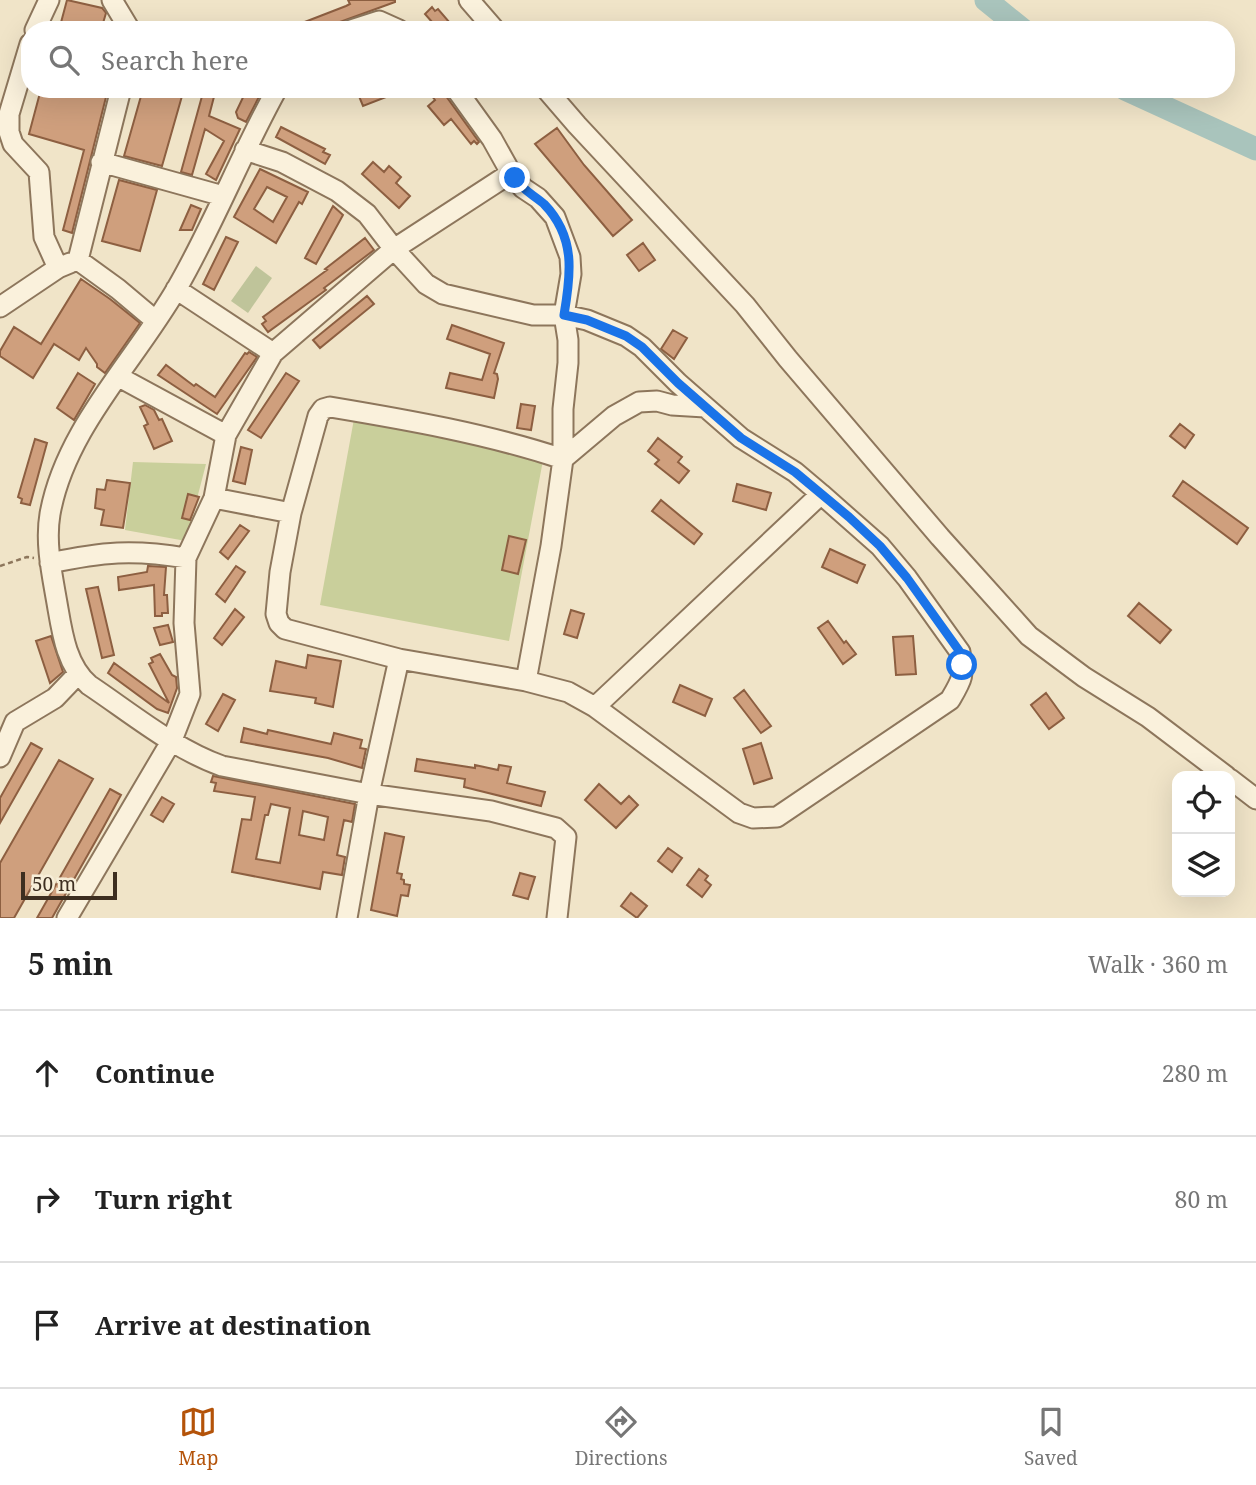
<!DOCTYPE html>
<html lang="en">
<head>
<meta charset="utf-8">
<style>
	:root { --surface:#fff; --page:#f2f2f2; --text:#222; --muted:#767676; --line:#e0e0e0; --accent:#b45309 }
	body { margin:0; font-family:"Noto Serif",serif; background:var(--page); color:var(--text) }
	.controls { position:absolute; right:21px; bottom:21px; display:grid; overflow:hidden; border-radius:14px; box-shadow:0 7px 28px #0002 }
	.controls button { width:63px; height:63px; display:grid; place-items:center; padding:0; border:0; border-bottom:2px solid var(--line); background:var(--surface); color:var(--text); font:35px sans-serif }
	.scale { position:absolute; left:21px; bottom:18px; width:96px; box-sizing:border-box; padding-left:7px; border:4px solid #3d2e20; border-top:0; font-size:19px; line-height:24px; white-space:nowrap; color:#3d2e20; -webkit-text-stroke:5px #f7eed8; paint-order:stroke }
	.stop { position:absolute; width:21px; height:21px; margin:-16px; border:5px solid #1a73e8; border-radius:50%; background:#fff }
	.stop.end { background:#1a73e8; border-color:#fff; box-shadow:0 2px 7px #0008 }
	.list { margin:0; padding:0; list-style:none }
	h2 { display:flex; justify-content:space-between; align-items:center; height:91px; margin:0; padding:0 28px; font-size:30px }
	h2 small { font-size:23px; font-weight:400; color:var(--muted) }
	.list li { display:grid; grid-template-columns:46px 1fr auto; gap:21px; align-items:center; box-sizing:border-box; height:126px; padding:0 28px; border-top:2px solid var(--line) }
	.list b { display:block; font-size:26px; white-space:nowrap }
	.list em { font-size:23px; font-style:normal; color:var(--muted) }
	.icon { flex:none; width:38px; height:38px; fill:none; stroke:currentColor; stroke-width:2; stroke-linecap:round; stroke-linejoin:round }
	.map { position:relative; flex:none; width:1256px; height:918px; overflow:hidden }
	.search { position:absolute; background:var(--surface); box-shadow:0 7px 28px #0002; left:21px; right:21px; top:21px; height:77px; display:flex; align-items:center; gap:18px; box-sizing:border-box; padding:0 24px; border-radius:28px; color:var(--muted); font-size:26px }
	.sheet { height:469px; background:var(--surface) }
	nav { display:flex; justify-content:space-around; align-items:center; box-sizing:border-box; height:98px; border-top:2px solid var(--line); background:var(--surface); font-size:19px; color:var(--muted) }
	nav a { display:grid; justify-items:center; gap:4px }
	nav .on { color:var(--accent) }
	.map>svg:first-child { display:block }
	.green { fill:#c9cf9b }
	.cemetery { fill:#bfc49a }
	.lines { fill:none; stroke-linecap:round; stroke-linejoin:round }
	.river { stroke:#a9c4bc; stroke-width:23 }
	.building { fill:#cf9f7d; stroke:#8d5f41; stroke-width:2; fill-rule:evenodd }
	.minor-casing { stroke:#8d765c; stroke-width:23 }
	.path { stroke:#8d765c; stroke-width:2.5; stroke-dasharray:5 3.5; stroke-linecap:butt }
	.minor { stroke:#faf1dc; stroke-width:19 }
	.route { stroke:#1a73e8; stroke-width:9 }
</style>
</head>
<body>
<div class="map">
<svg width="1256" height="918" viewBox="0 0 1256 918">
	<rect width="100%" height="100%" fill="#f0e4c8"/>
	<!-- green -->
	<path class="green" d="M 354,419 L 544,455 L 509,641 L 320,605 Z
		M 133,462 L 206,464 L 186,541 L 125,530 Z"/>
	<!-- cemetery -->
	<path class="cemetery" d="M 256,266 L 272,278 L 248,313 L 231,301 Z"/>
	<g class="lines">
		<!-- river -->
		<path class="river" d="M 986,0 L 1023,30
			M 1125,89 L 1256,149"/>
	</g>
	<!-- building -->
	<path class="building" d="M 67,0 L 102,8 L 106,13 L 101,30 L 59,30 Z
		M 348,0 L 395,0 L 395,2 L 318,30 L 284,30 L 346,6 L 350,4 Z
		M 432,7 L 435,11 L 438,9 L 456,30 L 439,30 L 425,14 Z
		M 41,89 L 108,89 L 72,233 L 63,230 L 84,150 L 29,134 Z
		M 143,89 L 184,89 L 162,166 L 124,156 Z
		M 204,89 L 216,89 L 209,116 L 240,129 L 216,180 L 206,174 L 224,141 L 205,129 L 192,175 L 181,172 Z
		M 247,89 L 263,89 L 246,122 L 238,118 L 236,112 Z
		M 356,89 L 404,89 L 404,90 L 363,106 Z
		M 439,89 L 444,89 L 446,96 L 479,142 L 477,144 L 474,141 L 471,144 L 451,119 L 444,125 L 428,106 L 435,100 L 431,95 Z
		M 281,127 L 325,149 L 323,152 L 330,155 L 325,164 L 276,137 Z
		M 557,128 L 584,165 L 632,220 L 613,236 L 535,144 Z
		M 373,162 L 384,172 L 389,166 L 401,177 L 396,183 L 410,196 L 399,208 L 362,174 Z
		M 260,169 L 308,192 L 302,204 L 299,202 L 276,243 L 234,217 ZM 267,187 L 287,197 L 273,222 L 254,209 Z
		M 119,180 L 157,190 L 140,251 L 102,241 Z
		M 191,205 L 201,209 L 192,230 L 180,230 Z
		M 333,206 L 343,215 L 316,264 L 305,258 Z
		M 226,237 L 238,242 L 214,290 L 203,284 Z
		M 365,238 L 374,250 L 324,288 L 326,290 L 268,332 L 262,324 L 266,321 L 263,317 L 327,270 L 325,269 Z
		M 643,243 L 655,260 L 639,271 L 627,255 Z
		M 81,279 L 110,299 L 140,323 L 105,373 L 97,367 L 97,364 L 86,348 L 79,360 L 54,344 L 33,378 L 0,356 L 0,351 L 14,327 L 41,344 Z
		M 367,296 L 374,304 L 320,348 L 313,340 Z
		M 452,325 L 504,343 L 494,373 L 497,374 L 498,379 L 494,398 L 446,388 L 450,373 L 482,380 L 490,354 L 447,339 Z
		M 673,330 L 687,338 L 674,359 L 661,349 Z
		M 249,352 L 257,357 L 217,414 L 158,375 L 166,365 L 194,386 L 196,384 L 215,397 L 245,353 L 247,354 Z
		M 78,373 L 95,384 L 74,420 L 57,408 Z
		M 286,373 L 299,381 L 261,438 L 248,430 Z
		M 521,404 L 535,406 L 531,430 L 517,428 Z
		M 145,405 L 154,410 L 159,420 L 162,419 L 172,441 L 154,449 L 144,426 L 148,424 L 140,407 Z
		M 1180,424 L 1194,435 L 1185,448 L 1170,436 Z
		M 658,438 L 682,457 L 678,462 L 689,471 L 679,483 L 655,464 L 659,460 L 648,451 Z
		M 35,439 L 47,443 L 30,505 L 21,503 L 22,499 L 18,497 Z
		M 241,447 L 252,450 L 245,484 L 233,481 Z
		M 107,480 L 130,483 L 123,528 L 101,525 L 104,510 L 95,508 L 97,489 L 105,490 Z
		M 1183,481 L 1248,528 L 1237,544 L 1173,496 Z
		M 737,484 L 771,493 L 766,510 L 733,501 Z
		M 188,494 L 199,497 L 190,520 L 182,518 Z
		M 661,500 L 702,534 L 694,544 L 652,511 Z
		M 240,525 L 249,531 L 228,559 L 220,552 Z
		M 509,536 L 526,540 L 518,574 L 502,570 Z
		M 830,549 L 865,565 L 857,583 L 822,567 Z
		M 148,566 L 166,567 L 164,595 L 167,595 L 168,613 L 162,613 L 162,616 L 155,616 L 154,585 L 119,590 L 118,577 L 147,572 Z
		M 236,566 L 245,572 L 225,602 L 216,594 Z
		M 98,587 L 114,655 L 102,658 L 86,589 Z
		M 1139,603 L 1171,630 L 1160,643 L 1128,616 Z
		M 235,609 L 244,617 L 222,645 L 214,638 Z
		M 571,610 L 584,614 L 577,638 L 564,634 Z
		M 828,621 L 844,643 L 846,641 L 856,654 L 843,664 L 818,628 Z
		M 168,625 L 173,642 L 160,645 L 154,628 Z
		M 51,636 L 63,672 L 50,683 L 36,641 Z
		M 913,636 L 916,674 L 896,675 L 893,637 Z
		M 160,654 L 172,675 L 176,677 L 177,688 L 168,713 L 157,709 L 108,673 L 114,663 L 169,703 L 149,664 L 153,662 L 151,658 Z
		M 308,655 L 341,661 L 333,707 L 315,703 L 316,698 L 270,691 L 276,661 L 306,668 Z
		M 680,685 L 712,699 L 705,716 L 673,702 Z
		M 744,690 L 771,726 L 761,733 L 734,698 Z
		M 1046,693 L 1064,718 L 1049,729 L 1031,705 Z
		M 223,694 L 235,700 L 218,731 L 206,724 Z
		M 244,728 L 267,734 L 268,730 L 331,744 L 334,733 L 362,740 L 360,748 L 366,749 L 362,768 L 328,758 L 241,742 Z
		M 31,743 L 42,749 L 0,823 L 0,798 Z
		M 761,743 L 772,778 L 754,784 L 743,749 Z
		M 417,759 L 475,768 L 475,765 L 498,770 L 499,765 L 511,767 L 507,783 L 545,792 L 541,806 L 464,787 L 465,779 L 415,771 Z
		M 59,760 L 93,779 L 14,918 L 0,918 L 0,863 Z
		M 213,776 L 355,804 L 352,822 L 344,820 L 337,855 L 345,857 L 342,875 L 323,872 L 320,889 L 232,872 L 242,819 L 251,820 L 255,797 L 214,791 L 216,783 L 211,782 ZM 271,804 L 290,808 L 280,863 L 256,859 L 265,815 L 268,815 ZM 303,811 L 328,817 L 324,840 L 299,835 Z
		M 599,784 L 621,804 L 629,796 L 638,805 L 616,828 L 585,800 Z
		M 110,789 L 121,795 L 103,828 L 52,918 L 37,918 Z
		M 162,797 L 174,804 L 163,822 L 151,815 Z
		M 385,833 L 404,837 L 397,873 L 402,874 L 401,879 L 404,880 L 404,884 L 410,885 L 408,896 L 401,895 L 397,916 L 371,910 Z
		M 668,848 L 682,858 L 672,872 L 658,861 Z
		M 699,869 L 708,876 L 705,880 L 711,885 L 702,897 L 687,885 Z
		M 520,873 L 535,877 L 528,899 L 513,895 Z
		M 631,893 L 647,906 L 637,918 L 621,906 Z"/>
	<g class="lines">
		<!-- minor casing -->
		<g class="minor-casing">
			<path id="minor" d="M 112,0 L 130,30
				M 469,0 L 495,30
				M 35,30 L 49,0
				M 351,30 L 379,21 L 399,30
				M 30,44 L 9,114 L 9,132 L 13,144 L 39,172 L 44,237 L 58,268
				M 121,89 L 78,260 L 118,289 L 156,321
				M 277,89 C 241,154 214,224 177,288 C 135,361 65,429 50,514 C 45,543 52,574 57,603 C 62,632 66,665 89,685 C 131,713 174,749 222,766 L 369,794 L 491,811 L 556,828 L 566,837 L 557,918
				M 546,89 L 577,125 L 745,305 L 788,359 L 940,537 L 1029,636 L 1084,677 L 1148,717 L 1226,776
				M 245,150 L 282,162 L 337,191 L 367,214 L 394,249 L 426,284 L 443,294 L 533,315 L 564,315 L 587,320 L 626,336 L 642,347 L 678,383 L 741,438 L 795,472 L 821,494
				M 101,162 L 223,196
				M 176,289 L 273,353
				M 0,307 L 58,268 L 70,263
				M 119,377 L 226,435
				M 214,498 L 291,513 L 280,572 L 276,614 L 279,623 L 285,629 L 399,659
				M 291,513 L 318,416 L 323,409 L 330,407 C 408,420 488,434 563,459 L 563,409 L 568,363 L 568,340 L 564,315 L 571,274 L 570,257 L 555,217 L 538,198 L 523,188 L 511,173
				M 50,563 C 103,552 132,549 186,558
				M 526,681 L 551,546 L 563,459 L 614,416 L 639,402 L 657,401 L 672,405 L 705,407
				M 0,757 L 15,722 L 55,698 L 77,675
				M 1230,779 L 1256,799
				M 67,918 L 172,740 L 190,694 L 184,623 L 186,558 L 214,498 L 226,435 L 273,353 L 394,249 L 511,173 L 492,139 L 456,89
				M 347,918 L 369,794 L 399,659 L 526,681 L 568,692 L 595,707 L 739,813 L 753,818 L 777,817 L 950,700 C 963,678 964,677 960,652 L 907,578 L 880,546 L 821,494 L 595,707"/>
		</g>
		<!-- path -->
		<path class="path" d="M 0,566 L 27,557 L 34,558"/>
		<!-- minor -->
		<use href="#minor" class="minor"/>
	</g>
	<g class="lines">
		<!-- route -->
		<path class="route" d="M 515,178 C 522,190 534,195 544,204 C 576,237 571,274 564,315 L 587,320 L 626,336 L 642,347 L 678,383 L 741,438 L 795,472 L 849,517 L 880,546 L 907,578 L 960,652 L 962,665"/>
	</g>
</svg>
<div class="controls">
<button><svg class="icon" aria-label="locate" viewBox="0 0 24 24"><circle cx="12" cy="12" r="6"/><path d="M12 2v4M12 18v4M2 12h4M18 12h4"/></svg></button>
<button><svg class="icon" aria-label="layers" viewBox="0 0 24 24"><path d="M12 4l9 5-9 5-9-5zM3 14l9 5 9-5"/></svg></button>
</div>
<div class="scale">50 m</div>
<div class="stop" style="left:962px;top:665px"></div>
<div class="stop end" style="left:515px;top:178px"></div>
<div class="search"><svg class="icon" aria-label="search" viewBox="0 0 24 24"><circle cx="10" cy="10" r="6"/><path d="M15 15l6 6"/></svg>Search here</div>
</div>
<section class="sheet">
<h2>5 min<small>Walk · 360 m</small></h2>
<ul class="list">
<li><svg class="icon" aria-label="ahead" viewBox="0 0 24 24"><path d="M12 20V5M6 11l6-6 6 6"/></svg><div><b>Continue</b></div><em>280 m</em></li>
<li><svg class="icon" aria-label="right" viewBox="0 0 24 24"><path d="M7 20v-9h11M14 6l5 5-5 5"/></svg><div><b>Turn right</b></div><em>80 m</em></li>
<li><svg class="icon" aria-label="arrive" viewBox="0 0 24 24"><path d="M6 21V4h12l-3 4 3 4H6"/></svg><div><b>Arrive at destination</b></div></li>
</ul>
</section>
<nav>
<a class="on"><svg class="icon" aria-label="map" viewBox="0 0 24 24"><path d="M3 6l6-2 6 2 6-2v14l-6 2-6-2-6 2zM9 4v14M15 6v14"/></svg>Map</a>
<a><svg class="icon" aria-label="directions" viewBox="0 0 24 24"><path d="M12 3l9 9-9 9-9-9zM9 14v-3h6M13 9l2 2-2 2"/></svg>Directions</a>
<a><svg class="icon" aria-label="saved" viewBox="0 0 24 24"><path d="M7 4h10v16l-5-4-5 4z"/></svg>Saved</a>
</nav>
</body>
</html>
